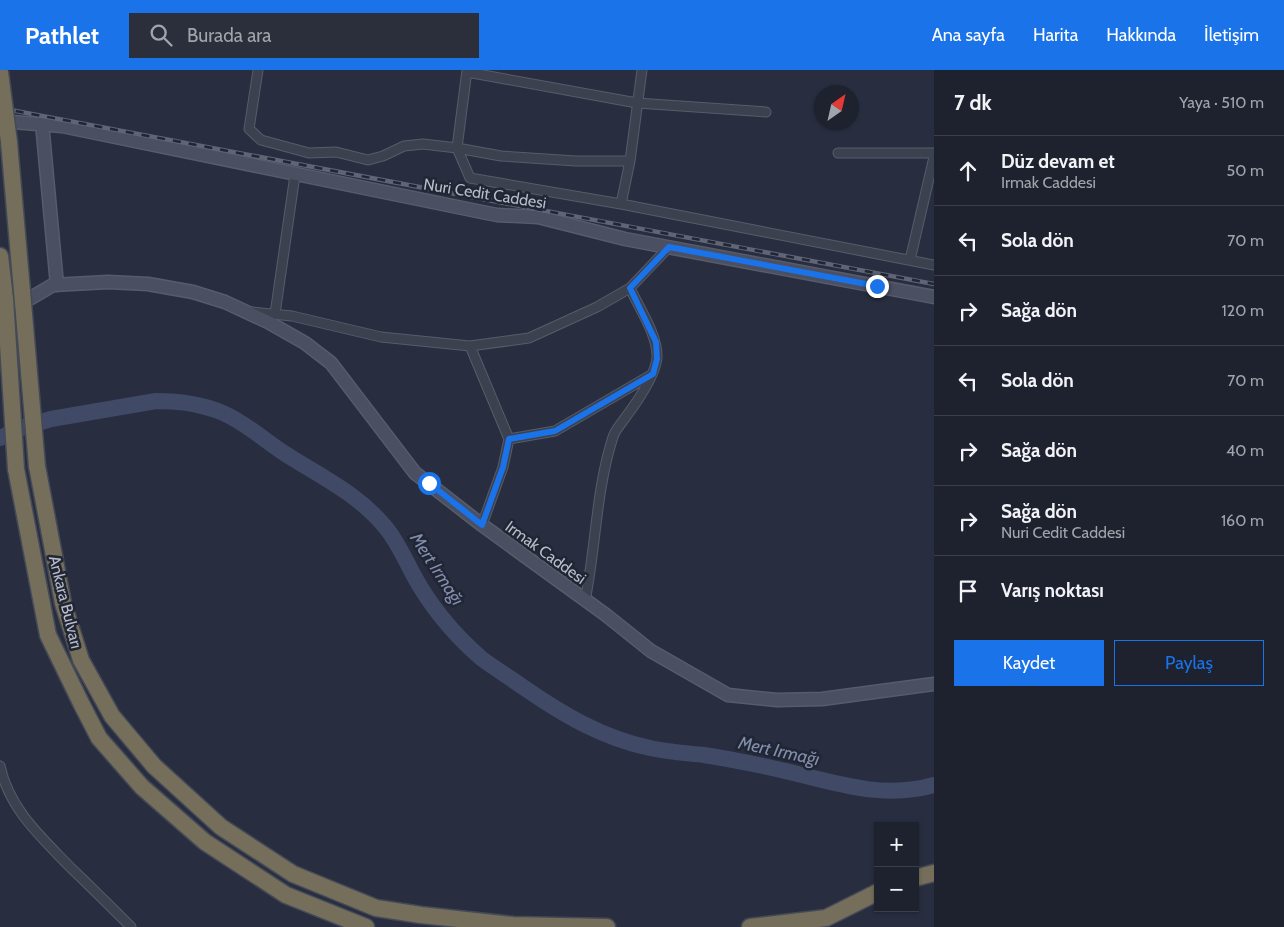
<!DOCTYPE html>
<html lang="tr">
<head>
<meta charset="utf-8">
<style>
	:root { --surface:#1e222f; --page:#2b2f3b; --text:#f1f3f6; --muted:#a1a4aa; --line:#3c3f4b; --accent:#1a73e8 }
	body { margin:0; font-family:Cabin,sans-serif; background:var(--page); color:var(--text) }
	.controls { position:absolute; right:15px; bottom:15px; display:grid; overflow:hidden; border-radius:0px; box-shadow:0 1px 4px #0004 }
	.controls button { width:45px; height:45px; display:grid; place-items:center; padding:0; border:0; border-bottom:1px solid var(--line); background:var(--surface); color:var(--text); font:25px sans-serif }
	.compass { position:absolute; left:814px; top:15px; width:45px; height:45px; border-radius:50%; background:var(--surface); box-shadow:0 1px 4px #0004; rotate:34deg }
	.stop { position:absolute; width:15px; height:15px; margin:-11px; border:4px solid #1a73e8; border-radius:50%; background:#fff }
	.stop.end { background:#1a73e8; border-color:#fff; box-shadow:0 1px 5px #0008 }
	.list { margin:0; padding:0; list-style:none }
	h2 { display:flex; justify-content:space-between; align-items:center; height:65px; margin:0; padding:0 20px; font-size:21px }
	h2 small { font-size:16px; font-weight:400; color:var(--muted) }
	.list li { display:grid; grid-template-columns:32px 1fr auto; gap:15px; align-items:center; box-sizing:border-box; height:70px; padding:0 20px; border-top:1px solid var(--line) }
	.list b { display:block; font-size:19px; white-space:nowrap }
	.list p { margin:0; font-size:16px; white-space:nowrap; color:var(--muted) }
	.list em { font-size:16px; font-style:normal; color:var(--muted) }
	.actions { display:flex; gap:10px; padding:15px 20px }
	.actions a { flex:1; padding:11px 0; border:1px solid var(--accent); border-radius:0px; text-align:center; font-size:18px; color:var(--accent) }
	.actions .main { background:var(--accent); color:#fff }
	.icon { flex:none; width:28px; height:28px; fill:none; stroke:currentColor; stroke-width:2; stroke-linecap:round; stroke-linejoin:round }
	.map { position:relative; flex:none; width:934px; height:857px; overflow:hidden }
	header { display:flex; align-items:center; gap:30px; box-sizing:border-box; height:70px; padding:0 25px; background:var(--accent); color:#fff }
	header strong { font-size:24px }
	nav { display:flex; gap:28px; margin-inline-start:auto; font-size:18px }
	.search { width:350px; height:45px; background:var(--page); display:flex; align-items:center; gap:12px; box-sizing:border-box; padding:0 18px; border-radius:0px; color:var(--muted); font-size:19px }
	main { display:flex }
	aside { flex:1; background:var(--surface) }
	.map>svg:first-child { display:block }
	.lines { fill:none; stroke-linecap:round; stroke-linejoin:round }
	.river { stroke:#404a67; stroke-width:16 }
	.street-casing { stroke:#575c6a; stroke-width:11 }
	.secondary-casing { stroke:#575c6a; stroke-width:15 }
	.highway-casing { stroke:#444957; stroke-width:19 }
	.street { stroke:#3c414f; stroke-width:9 }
	.secondary { stroke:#4a4f62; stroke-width:12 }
	.highway { stroke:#746e5a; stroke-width:16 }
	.rail-casing { stroke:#5f6476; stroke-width:4.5 }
	.rail { stroke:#212634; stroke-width:2.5; stroke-dasharray:8; stroke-linecap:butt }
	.highway-bridge-casing { stroke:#444957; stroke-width:19; stroke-linecap:butt }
	.highway-bridge { stroke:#746e5a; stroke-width:16 }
	.route { stroke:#1a73e8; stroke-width:6 }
	.labels { text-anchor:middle; stroke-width:5; stroke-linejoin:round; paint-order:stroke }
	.street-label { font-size:16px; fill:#b9bcca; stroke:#212634 }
	.water-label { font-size:18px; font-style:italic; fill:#838eae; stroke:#212634 }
</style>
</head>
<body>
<header>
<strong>Pathlet</strong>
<div class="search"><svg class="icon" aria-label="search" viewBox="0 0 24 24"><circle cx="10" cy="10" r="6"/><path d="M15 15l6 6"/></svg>Burada ara</div>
<nav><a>Ana sayfa</a><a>Harita</a><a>Hakkında</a><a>İletişim</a></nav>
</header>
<main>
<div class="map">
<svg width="934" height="857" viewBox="0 0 934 857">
	<rect width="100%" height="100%" fill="#282e3f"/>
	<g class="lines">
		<!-- river -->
		<path class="river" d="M 0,368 L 21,358 L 51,349 L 156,331 C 179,331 202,334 223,343 C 246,353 264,370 284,383 C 321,407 359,424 387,459 C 401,477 409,499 421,518 C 437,544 458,568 481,588 C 494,598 509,607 523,617 C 562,644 602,668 650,678 C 668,682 686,683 704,685 C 724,688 744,692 763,696 C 820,707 875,732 934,715"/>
		<!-- street casing -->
		<g class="street-casing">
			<path id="street" d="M 258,0 L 249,59 L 261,70 L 309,83 L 336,82 L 368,90 L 383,86 L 404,76 L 423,74 L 457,78 L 501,86 L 576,91 L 630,91 L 621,134
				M 467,0 L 457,78 L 470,108 L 621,134 L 934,195
				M 467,2 L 637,33 L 766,42
				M 838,83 L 934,83
				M 630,91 L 642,0
				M 910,190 L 934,87
				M 252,242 L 292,246 L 381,267 L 470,276 L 529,268 L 597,237 L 630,218 L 669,177
				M 275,244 L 295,105
				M 470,276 L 509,369 L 503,397 L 482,455
				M 509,369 L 555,361 L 651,305
				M 585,531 C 596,477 596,419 613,367 C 615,360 621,354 625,348 C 637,332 655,307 657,288 C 658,265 639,238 630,218
				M 0,696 C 9,739 42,768 71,798 C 91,817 111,837 131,857"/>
		</g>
		<!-- secondary casing -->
		<g class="secondary-casing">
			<path id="secondary" d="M 0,51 L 62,56 L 482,142 L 497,145 L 538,147 L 625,169 L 934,227
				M 42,53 L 57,215
				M 0,246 L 53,215 L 108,212 L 148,214 L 193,222 L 225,232 L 268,252 L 305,273 L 331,293 L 415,403 L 482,455 L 606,545 L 651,581 L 728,625 L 777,630 L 822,629 L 934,614"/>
		</g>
		<!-- highway casing -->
		<g class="highway-casing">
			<path id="highway" d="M 9,72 L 22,221
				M 0,186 L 5,228
				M 37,396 L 63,533 L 81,590 L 112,646 L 154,696 L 221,757 L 293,804 L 376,838 L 421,845 L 513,855 L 607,857
				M 16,399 L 48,565 L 81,633 L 99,668 L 142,717 L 205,772 L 286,825 L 366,857
				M 915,808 L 934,803
				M 750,857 L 826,848 L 878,822"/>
		</g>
		<!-- street -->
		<use href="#street" class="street"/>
		<!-- secondary -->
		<use href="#secondary" class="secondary"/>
		<!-- highway -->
		<use href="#highway" class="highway"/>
		<!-- rail casing -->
		<g class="rail-casing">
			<path id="rail" d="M 0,38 L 934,214"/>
		</g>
		<!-- rail -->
		<use href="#rail" class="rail"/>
		<!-- highway-bridge casing -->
		<g class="highway-bridge-casing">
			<path id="highway-bridge" d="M 0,2 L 9,72
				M 22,221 L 37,396
				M 5,228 L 16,399"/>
		</g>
		<!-- highway-bridge -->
		<use href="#highway-bridge" class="highway-bridge"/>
	</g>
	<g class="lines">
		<!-- route -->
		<path class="route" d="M 429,413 L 482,455 L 503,397 L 509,369 L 555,361 L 653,304 L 657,289 L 656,272 L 630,218 L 669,177 L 877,216"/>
	</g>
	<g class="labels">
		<!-- street labels -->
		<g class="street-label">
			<text transform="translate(485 123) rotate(9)" y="6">Nuri Cedit Caddesi</text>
			<text transform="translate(546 482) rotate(36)" y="6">Irmak Caddesi</text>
			<text transform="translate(66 532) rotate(76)" y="6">Ankara Bulvarı</text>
		</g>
		<!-- water labels -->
		<g class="water-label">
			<text transform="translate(437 499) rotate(57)" y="6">Mert Irmağı</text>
			<text transform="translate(779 681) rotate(12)" y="6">Mert Irmağı</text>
		</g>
	</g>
</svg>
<div class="controls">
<button>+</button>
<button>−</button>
</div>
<svg class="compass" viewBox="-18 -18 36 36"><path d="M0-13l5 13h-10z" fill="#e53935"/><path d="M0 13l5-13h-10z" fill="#a1a4aa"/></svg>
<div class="stop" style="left:429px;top:413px"></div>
<div class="stop end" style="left:877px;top:216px"></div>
</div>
<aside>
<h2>7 dk<small>Yaya · 510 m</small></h2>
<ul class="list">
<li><svg class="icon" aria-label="ahead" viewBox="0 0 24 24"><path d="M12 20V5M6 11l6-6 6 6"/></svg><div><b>Düz devam et</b><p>Irmak Caddesi</p></div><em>50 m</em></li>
<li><svg class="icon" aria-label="left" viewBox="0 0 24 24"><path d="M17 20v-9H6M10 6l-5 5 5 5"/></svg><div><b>Sola dön</b></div><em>70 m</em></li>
<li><svg class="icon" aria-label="right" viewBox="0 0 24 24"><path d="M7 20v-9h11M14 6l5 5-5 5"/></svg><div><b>Sağa dön</b></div><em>120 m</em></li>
<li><svg class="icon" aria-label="left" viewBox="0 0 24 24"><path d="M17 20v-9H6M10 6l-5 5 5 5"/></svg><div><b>Sola dön</b></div><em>70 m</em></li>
<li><svg class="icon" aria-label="right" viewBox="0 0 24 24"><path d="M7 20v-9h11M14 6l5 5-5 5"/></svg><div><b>Sağa dön</b></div><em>40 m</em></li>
<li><svg class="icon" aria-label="right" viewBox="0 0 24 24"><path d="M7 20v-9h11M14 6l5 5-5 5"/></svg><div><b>Sağa dön</b><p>Nuri Cedit Caddesi</p></div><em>160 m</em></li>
<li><svg class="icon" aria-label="arrive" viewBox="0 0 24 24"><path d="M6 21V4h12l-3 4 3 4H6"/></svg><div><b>Varış noktası</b></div></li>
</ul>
<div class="actions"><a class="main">Kaydet</a><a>Paylaş</a></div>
</aside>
</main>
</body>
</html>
